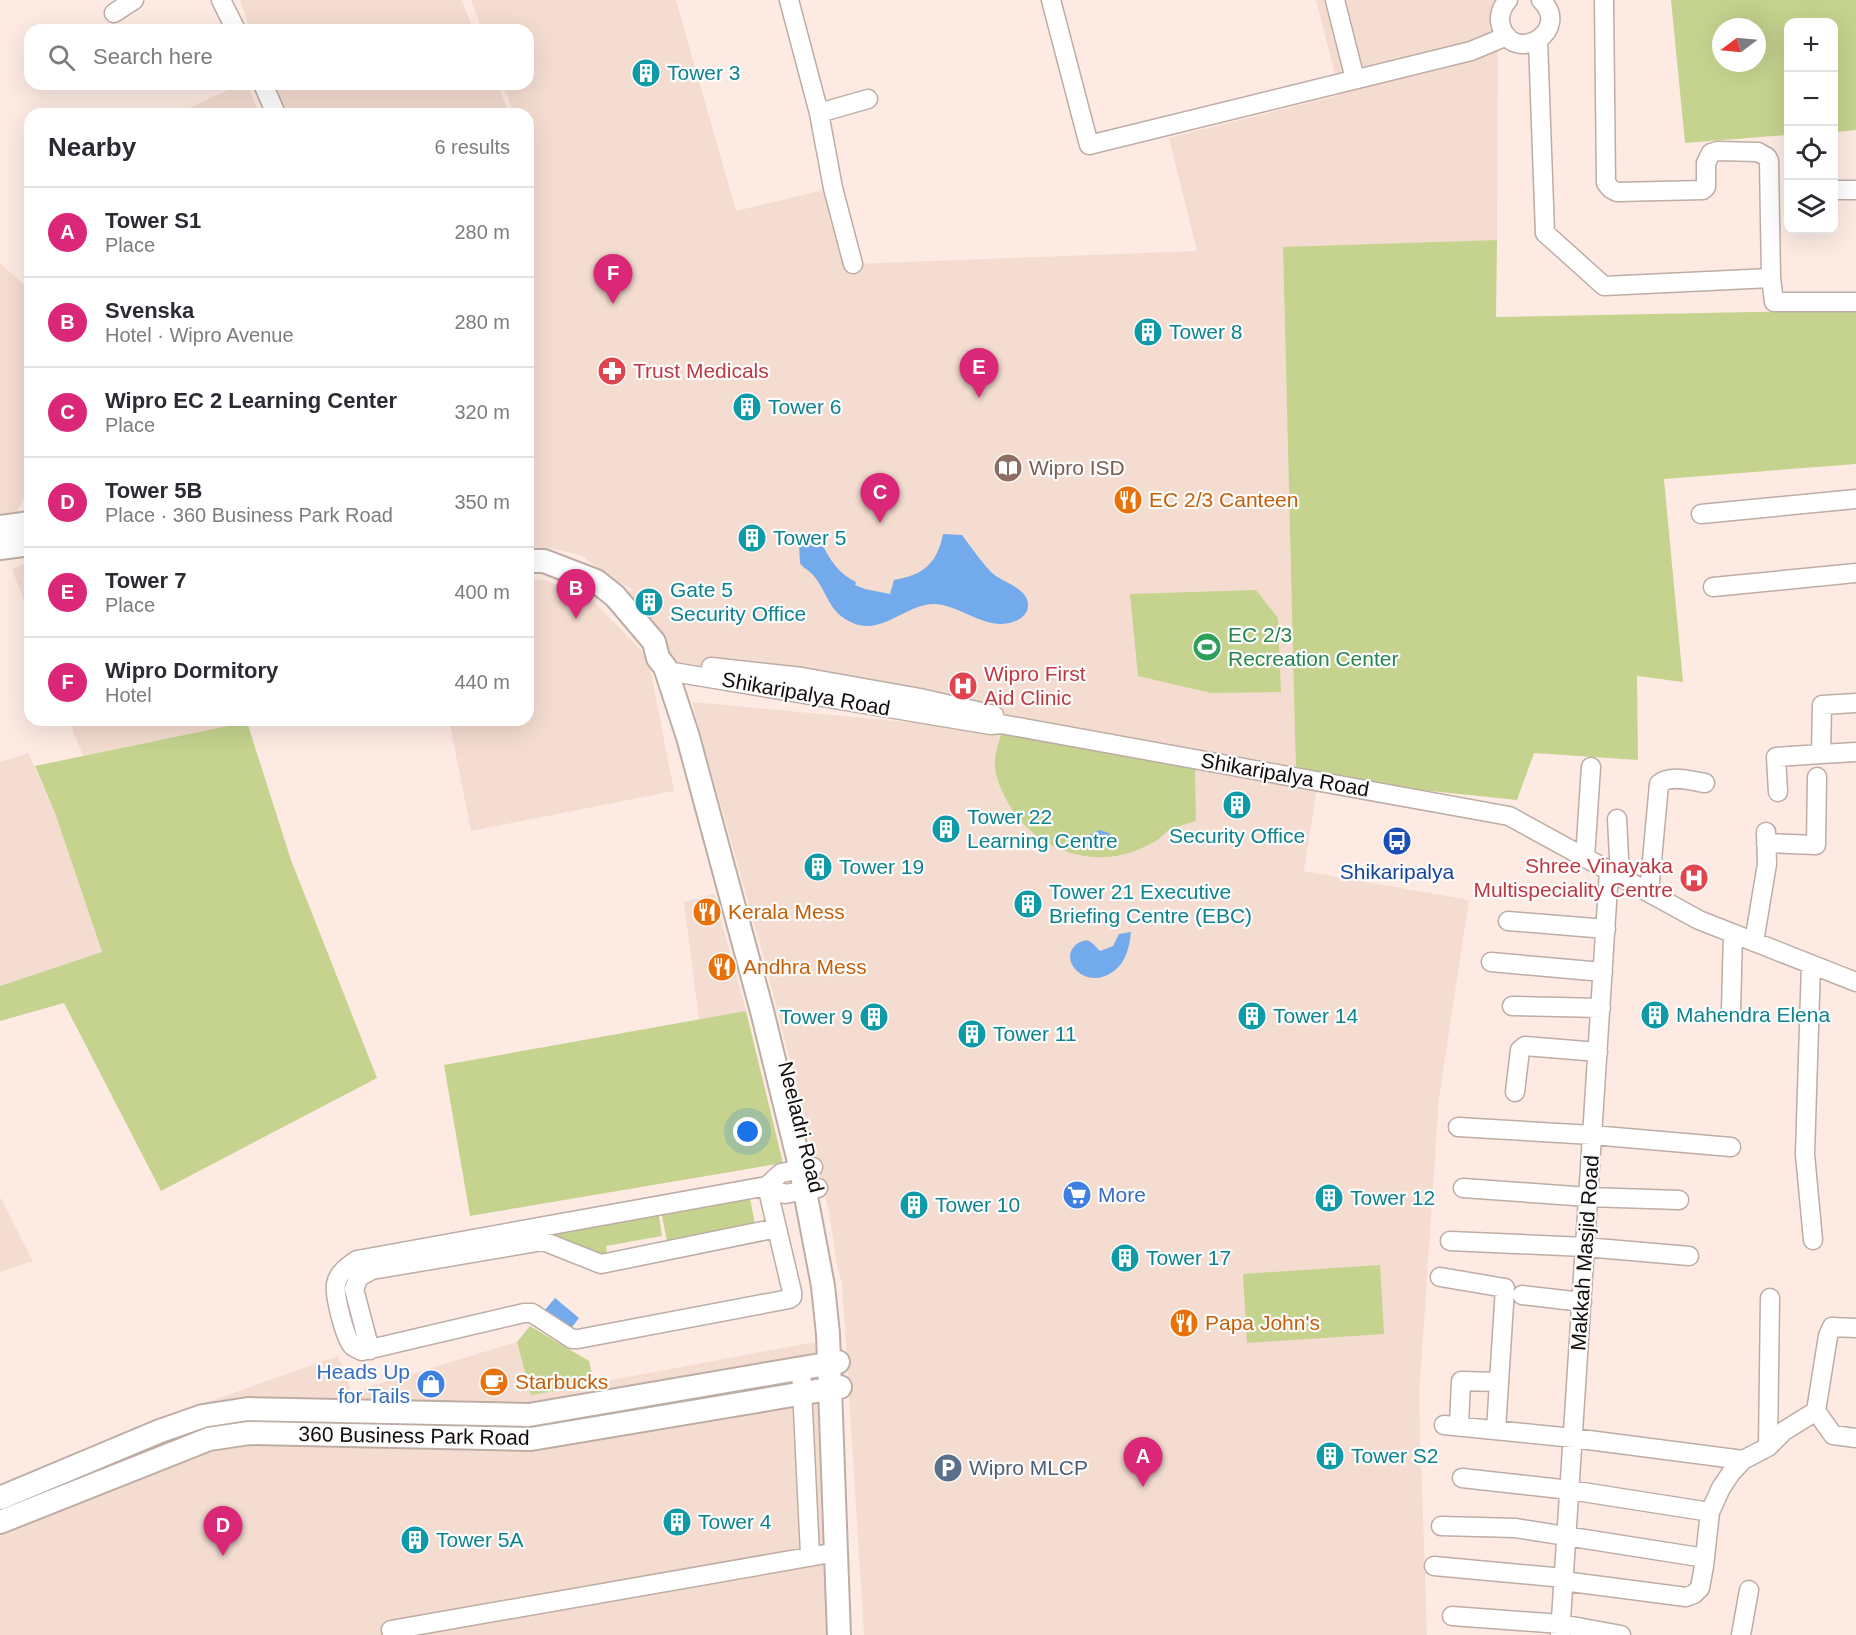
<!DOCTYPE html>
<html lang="en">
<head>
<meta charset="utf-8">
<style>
	:root { --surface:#fff; --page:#f2f2f3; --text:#2b2b33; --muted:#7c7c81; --line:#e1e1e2; --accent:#db2777 }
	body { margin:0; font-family:Helvetica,sans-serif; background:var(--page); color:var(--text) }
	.controls { position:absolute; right:18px; top:18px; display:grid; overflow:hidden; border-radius:12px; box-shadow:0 6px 24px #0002 }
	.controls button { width:54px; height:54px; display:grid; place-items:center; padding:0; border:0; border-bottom:2px solid var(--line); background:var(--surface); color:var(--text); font:30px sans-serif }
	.compass { position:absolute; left:1712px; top:18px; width:54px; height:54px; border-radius:50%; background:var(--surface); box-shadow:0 6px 24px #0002; rotate:254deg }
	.you { position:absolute; left:748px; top:1132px; width:21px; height:21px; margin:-15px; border:4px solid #fff; border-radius:50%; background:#1a73e8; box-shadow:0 0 0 9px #1a73e833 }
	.badge { display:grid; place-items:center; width:39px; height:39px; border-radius:50%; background:var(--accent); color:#fff; font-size:20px; font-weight:700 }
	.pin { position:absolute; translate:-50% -50px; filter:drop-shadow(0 2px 3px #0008) }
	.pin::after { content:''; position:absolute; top:32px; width:21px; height:18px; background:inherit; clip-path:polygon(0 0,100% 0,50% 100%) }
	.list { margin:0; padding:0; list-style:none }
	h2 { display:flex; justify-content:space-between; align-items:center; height:78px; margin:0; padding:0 24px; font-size:26px }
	h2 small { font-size:20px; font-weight:400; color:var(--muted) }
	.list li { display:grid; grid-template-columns:39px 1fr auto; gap:18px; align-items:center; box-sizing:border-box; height:90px; padding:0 24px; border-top:2px solid var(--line) }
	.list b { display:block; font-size:22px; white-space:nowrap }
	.list p { margin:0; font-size:20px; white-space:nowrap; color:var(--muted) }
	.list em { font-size:20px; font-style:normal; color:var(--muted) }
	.icon { flex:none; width:33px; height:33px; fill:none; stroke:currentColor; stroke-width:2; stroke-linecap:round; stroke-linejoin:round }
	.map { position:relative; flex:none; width:1856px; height:1635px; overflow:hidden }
	.search { position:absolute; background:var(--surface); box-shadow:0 6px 24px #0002; left:24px; top:24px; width:510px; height:66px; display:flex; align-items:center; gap:15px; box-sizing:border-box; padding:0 21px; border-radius:18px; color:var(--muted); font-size:22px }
	.panel { position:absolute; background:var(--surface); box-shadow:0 6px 24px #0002; left:24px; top:108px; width:510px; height:618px; border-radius:18px }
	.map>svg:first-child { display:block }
	.built { fill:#f4dcd0 }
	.green { fill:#c5d38e; fill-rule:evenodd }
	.water { fill:#72aaeb }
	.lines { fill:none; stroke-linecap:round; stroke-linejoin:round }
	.minor-casing { stroke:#bdada5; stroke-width:21 }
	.major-casing { stroke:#bdada5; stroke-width:26 }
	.minor { stroke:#fff; stroke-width:18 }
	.major { stroke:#fff; stroke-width:22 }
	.labels { text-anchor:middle; stroke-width:4.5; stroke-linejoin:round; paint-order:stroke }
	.culture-label { font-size:21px; fill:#0d838f; stroke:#fcfcfc; text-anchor:start }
	.health-label { font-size:21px; fill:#be3a42; stroke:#fcfcfc; text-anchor:start }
	.education-label { font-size:21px; fill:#785e54; stroke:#fcfcfc; text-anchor:start }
	.food-label { font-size:21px; fill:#c56008; stroke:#fcfcfc; text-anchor:start }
	.leisure-label { font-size:21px; fill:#27864d; stroke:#fcfcfc; text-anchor:start }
	.street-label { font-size:21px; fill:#130e0b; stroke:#fcfcfc }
	.transit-label { font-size:21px; fill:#164399; stroke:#fcfcfc }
	.shop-label { font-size:21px; fill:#366cbe; stroke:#fcfcfc; text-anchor:start }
	.service-label { font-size:21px; fill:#4e5e75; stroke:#fcfcfc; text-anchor:start }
</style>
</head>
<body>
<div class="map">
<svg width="1856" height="1635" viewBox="0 0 1856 1635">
	<rect width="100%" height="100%" fill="#fdebe3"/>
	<!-- built -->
	<path class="built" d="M 240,0 L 461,0 L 474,30 L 250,30 Z
		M 471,0 L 676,0 L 736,211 L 833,188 L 853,264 L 1197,251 L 1169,138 L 1340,95 L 1316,0 L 1498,0 L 1497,240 L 1283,248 L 1296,777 L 1318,781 L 1304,871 L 1469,900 L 1439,1098 L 1419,1398 L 1427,1635 L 864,1635 L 842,1283 L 837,1266 L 829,1212 L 763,955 L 692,702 L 930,724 L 665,667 L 610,604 L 633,589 L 609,578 L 581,555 L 550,548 L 528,548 L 528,154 L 532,160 L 528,151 L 528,114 L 514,114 L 503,84 L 528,84 L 528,30 L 482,30 Z
		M 241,84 L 247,84 L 259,114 L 176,114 Z
		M 272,84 L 497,84 L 510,114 L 285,114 Z
		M 0,263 L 30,290 L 30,487 L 15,515 L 0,517 Z
		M 24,564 L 30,565 L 30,617 L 12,569 Z
		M 528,579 L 546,580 L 595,603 L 648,657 L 674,791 L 471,831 L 449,720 L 528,720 Z
		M 69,720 L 222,720 L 224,727 L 83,756 Z
		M 28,753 L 55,813 L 102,953 L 0,986 L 0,762 Z
		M 714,894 L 746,1011 L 699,1020 L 684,902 Z
		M 0,1197 L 33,1261 L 0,1272 Z
		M 517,1342 L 531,1395 L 815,1342 L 827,1635 L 0,1635 L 0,1485 L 179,1412 L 338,1356 L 352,1392 Z"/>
	<!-- green -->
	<path class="green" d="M 1671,0 L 1856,0 L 1856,130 L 1834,132 L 1834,22 L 1788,22 L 1788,135 L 1685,143 ZM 1721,27 L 1757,27 L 1757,63 L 1721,63 Z
		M 1497,240 L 1496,317 L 1856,310 L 1856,464 L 1664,479 L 1683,682 L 1637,676 L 1638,760 L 1534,753 L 1517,800 L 1296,777 L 1283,247 Z
		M 1256,590 L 1278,618 L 1281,692 L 1211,693 L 1138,676 L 1130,594 Z
		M 247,722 L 291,860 L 377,1078 L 161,1191 L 64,1003 L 0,1021 L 0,986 L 102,952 L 55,813 L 35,766 Z
		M 1004,724 L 1198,760 L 1195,773 L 1196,821 C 1187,824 1177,826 1169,830 C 1166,832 1162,836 1159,839 C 1148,846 1134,852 1121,855 C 1075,865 1027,841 1006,799 C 1000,788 994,773 995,760 C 996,748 1001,736 1004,724 Z
		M 746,1011 L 783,1163 L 470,1216 L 444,1065 Z
		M 749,1193 L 756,1230 L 668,1247 L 661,1210 Z
		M 658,1210 L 662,1236 L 606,1246 L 608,1259 L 543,1231 Z
		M 1380,1265 L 1384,1334 L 1247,1343 L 1243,1274 Z
		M 530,1326 L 589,1361 L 594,1384 L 531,1395 L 517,1342 Z"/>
	<!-- water -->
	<path class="water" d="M 943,534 L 962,535 C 971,547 980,560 990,571 C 1001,583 1029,587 1028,606 C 1028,612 1023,617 1018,620 C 988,634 964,606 935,604 C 907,603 882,636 853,623 C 828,613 828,592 813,575 C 809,570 803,568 800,563 L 799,544 L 822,544 C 830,560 839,574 856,582 L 855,585 L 865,589 L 890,594 L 894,580 C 923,575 937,564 943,534 Z
		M 1100,830 L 1109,833 L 1114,839 L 1087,839 L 1093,833 Z
		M 1131,932 C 1129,948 1126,964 1111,973 C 1082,991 1055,955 1080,942 C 1083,941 1086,940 1089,941 C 1093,943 1097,948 1100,951 L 1113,946 L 1119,934 Z
		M 555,1298 L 579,1318 L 569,1331 L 544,1311 Z"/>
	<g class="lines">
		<!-- minor casing -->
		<g class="minor-casing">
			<path id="minor" d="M 221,0 L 236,30
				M 789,0 L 819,113 L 833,188 L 853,264
				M 1051,0 L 1089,145 L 1471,51 L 1507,36
				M 1335,0 L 1355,79
				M 1508,0 C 1502,7 1498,16 1501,26 C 1513,66 1573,31 1541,0
				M 1604,0 L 1606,183 L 1611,189 L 1617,192 L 1703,190 L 1706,187 L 1706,163 L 1711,153 L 1718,151 L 1758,152 L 1767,157 L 1769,161 L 1771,278
				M 114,13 L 134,0
				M 1538,41 L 1545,233 L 1604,286 L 1771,278 L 1774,302 L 1856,302
				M 263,84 L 276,114
				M 819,113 L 868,99
				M 1834,190 L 1856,190
				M 1701,514 L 1856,499
				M 1713,587 L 1856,573
				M 711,667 L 802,677 L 920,698 L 994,715
				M 667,671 L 991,725 L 1001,724 L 1509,816 L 1699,920 L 1856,982
				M 1821,754 L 1856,752
				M 1778,792 L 1776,757 L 1821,754 L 1822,705 L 1856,703
				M 1617,819 L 1620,877
				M 1766,843 L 1816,845 L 1817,777
				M 1585,858 L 1591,767
				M 1649,893 L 1659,784 C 1670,774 1692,781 1705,783
				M 1508,921 L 1606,929
				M 1754,942 L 1767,864 L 1766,832
				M 1491,962 L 1603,972
				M 1811,964 L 1805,1154 L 1813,1240
				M 1512,1006 L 1601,1008
				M 1731,1010 L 1733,934
				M 1515,1092 L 1520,1050 L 1525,1046 L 1598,1052
				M 1458,1127 L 1592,1135 L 1731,1147
				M 767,1186 L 792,1292 L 792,1297 L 789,1299 L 578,1339 L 572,1339 L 532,1313 L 524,1313 L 362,1351 C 358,1349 353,1348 351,1344 C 344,1334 334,1295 336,1284 C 338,1273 348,1266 357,1260 L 767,1186 L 781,1173 L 813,1167
				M 767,1186 L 785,1194 L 818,1188
				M 1463,1188 L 1588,1197 L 1679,1200
				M 1450,1241 L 1585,1247 L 1689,1256
				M 1440,1277 L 1505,1288 L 1496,1430
				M 1522,1295 L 1582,1302
				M 370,1350 L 354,1289 L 359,1277 L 372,1270 L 543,1241 L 601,1264 L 777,1228
				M 801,1368 L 810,1555
				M 1816,1411 L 1833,1435 L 1856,1438
				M 1444,1425 L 1573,1438 L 1743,1460
				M 1459,1426 L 1461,1381 L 1499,1382
				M 1768,1447 L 1770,1298
				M 1462,1478 L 1570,1490 L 1710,1512
				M 1441,1526 L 1515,1528 L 1705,1558
				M 1434,1566 L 1564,1578
				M 1563,1581 L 1686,1597 L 1694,1594 L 1700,1588 L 1704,1566 L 1710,1512 L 1721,1488 L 1731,1473 L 1743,1460 L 1768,1447 L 1784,1431 L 1816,1411 L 1828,1336 L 1832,1327 L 1856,1328
				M 1452,1616 L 1561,1624 L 1621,1635
				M 391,1630 L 837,1552
				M 1560,1635 L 1609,871
				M 1741,1635 L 1749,1590"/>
		</g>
		<!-- major casing -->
		<g class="major-casing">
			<path id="major" d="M 0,527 L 30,523
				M 0,548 L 30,544
				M 528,561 L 544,561 L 596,581 L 615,596 L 654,642 L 658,658 L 665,667 L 688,737 L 762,1011 L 801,1170 L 823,1286 L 828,1334 L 839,1635
				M 0,1498 L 160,1431 L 203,1416 L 248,1409 L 529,1415 L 838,1362
				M 0,1522 L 209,1439 L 249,1433 L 531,1439 L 840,1387"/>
		</g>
		<!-- minor -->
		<use href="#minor" class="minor"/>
		<!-- major -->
		<use href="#major" class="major"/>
	</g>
	<!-- icons -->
	<defs>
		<g id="building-disc" transform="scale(1.5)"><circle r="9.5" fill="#0f9aa8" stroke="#fcfcfc"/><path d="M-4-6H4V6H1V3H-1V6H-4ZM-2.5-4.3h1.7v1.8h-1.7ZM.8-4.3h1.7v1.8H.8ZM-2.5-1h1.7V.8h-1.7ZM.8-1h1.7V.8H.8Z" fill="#fff"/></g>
		<g id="pharmacy-disc" transform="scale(1.5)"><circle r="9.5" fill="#e0444e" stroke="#fcfcfc"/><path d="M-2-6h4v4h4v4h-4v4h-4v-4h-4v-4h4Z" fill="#fff"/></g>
		<g id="library-disc" transform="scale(1.5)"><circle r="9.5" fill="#8d6e63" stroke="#fcfcfc"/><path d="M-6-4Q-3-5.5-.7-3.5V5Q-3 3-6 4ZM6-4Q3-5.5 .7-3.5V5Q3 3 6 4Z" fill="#fff"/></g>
		<g id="restaurant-disc" transform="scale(1.5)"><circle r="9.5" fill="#e8710a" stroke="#fcfcfc"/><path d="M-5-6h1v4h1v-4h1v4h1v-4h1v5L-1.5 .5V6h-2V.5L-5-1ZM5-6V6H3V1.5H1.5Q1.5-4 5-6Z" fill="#fff"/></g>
		<g id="stadium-disc" transform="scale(1.5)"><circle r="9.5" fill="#2e9e5b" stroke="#fcfcfc"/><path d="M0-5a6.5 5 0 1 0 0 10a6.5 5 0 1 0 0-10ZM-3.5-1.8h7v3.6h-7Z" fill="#fff"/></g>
		<g id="hospital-disc" transform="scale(1.5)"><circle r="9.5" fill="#e0444e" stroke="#fcfcfc"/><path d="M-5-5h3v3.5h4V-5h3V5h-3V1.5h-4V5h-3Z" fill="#fff"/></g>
		<g id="bus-disc" transform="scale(1.5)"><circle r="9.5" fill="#1a4fb4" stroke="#fcfcfc"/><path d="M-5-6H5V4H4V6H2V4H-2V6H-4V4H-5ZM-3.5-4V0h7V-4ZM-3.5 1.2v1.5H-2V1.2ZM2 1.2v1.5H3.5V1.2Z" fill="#fff"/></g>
		<g id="supermarket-disc" transform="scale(1.5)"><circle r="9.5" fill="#3f7fe0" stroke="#fcfcfc"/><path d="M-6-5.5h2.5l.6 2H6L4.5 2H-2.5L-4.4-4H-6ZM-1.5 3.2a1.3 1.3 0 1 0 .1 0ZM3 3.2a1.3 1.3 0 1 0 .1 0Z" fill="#fff"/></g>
		<g id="cafe-disc" transform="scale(1.5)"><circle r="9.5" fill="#e8710a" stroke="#fcfcfc"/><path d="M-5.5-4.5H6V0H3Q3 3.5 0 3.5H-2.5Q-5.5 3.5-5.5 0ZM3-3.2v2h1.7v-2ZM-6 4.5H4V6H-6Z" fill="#fff"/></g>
		<g id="shop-disc" transform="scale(1.5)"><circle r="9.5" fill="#3f7fe0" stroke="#fcfcfc"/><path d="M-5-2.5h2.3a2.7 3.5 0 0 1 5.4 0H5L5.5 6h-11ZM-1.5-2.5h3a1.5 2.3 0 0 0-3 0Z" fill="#fff"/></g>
		<g id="parking-disc" transform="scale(1.5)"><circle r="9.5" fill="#5c6f8a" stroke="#fcfcfc"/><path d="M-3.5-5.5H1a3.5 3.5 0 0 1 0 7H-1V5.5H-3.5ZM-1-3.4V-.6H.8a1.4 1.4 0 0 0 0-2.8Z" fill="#fff"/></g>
	</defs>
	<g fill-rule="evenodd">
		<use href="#building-disc" x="646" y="73"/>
		<use href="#building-disc" x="1148" y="332"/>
		<use href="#pharmacy-disc" x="612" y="371"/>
		<use href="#building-disc" x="747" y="407"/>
		<use href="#library-disc" x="1008" y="468"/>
		<use href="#restaurant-disc" x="1128" y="500"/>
		<use href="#building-disc" x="752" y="538"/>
		<use href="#building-disc" x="649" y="602"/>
		<use href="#stadium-disc" x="1207" y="647"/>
		<use href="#hospital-disc" x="963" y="686"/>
		<use href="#building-disc" x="1237" y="805"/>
		<use href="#building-disc" x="946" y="829"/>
		<use href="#bus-disc" x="1397" y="841"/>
		<use href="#building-disc" x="818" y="867"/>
		<use href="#hospital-disc" x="1694" y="878"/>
		<use href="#building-disc" x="1028" y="904"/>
		<use href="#restaurant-disc" x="707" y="912"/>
		<use href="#restaurant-disc" x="722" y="967"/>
		<use href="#building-disc" x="1655" y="1015"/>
		<use href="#building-disc" x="1252" y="1016"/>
		<use href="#building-disc" x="874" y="1017"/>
		<use href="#building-disc" x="972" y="1034"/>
		<use href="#supermarket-disc" x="1077" y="1195"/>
		<use href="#building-disc" x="1329" y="1198"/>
		<use href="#building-disc" x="914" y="1205"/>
		<use href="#building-disc" x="1125" y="1258"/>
		<use href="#restaurant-disc" x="1184" y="1323"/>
		<use href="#cafe-disc" x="494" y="1382"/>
		<use href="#shop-disc" x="431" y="1384"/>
		<use href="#building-disc" x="1330" y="1456"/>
		<use href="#parking-disc" x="948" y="1468"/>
		<use href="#building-disc" x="677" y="1522"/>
		<use href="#building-disc" x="415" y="1540"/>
	</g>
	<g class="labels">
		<!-- culture labels -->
		<g class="culture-label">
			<text x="667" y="80">Tower 3</text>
			<text x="1169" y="339">Tower 8</text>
			<text x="768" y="414">Tower 6</text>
			<text x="773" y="545">Tower 5</text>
			<text x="670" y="597">Gate 5<tspan x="670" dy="24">Security Office</tspan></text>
			<text x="967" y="824">Tower 22<tspan x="967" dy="24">Learning Centre</tspan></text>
			<text x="1237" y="843" text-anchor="middle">Security Office</text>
			<text x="839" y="874">Tower 19</text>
			<text x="1049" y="899">Tower 21 Executive<tspan x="1049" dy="24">Briefing Centre (EBC)</tspan></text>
			<text x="1676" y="1022">Mahendra Elena</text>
			<text x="1273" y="1023">Tower 14</text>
			<text x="853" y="1024" text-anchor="end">Tower 9</text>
			<text x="993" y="1041">Tower 11</text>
			<text x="1350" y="1205">Tower 12</text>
			<text x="935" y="1212">Tower 10</text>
			<text x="1146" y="1265">Tower 17</text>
			<text x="1351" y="1463">Tower S2</text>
			<text x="698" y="1529">Tower 4</text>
			<text x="436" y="1547">Tower 5A</text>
		</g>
		<!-- health labels -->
		<g class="health-label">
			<text x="633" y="378">Trust Medicals</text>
			<text x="984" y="681">Wipro First<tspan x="984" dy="24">Aid Clinic</tspan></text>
			<text x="1673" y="873" text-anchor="end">Shree Vinayaka<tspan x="1673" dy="24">Multispeciality Centre</tspan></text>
		</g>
		<!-- education labels -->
		<g class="education-label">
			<text x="1029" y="475">Wipro ISD</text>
		</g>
		<!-- food labels -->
		<g class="food-label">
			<text x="1149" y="507">EC 2/3 Canteen</text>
			<text x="728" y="919">Kerala Mess</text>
			<text x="743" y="974">Andhra Mess</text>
			<text x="1205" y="1330">Papa John's</text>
			<text x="515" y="1389">Starbucks</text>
		</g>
		<!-- leisure labels -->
		<g class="leisure-label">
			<text x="1228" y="642">EC 2/3<tspan x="1228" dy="24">Recreation Center</tspan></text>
		</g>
		<!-- street labels -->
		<g class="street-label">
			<text transform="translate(806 694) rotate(10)" y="7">Shikaripalya Road</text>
			<text transform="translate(1285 775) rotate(10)" y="7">Shikaripalya Road</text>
			<text transform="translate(801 1127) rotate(76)" y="7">Neeladri Road</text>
			<text transform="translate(1585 1253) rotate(-86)" y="7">Makkah Masjid Road</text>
			<text transform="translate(414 1436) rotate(1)" y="7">360 Business Park Road</text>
		</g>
		<!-- transit labels -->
		<g class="transit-label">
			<text x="1397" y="879">Shikaripalya</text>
		</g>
		<!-- shop labels -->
		<g class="shop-label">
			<text x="1098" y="1202">More</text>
			<text x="410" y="1379" text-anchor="end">Heads Up<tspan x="410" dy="24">for Tails</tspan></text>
		</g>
		<!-- service labels -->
		<g class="service-label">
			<text x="969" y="1475">Wipro MLCP</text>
		</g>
	</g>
</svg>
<div class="controls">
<button>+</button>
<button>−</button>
<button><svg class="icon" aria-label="locate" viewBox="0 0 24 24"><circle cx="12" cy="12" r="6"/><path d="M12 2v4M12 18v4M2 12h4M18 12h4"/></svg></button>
<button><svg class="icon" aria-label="layers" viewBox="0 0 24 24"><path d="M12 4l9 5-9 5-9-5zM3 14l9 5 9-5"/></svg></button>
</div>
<svg class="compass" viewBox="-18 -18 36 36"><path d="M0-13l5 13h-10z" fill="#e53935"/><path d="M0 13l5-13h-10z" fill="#7c7c81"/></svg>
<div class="you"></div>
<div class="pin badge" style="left:1143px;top:1487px">A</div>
<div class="pin badge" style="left:576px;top:619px">B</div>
<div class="pin badge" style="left:880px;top:523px">C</div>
<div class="pin badge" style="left:223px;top:1556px">D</div>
<div class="pin badge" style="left:979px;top:398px">E</div>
<div class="pin badge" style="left:613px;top:304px">F</div>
<div class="search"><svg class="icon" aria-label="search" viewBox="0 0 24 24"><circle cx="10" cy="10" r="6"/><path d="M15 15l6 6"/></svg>Search here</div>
<section class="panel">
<h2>Nearby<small>6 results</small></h2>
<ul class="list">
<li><span class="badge">A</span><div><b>Tower S1</b><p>Place</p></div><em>280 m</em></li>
<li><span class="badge">B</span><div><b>Svenska</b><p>Hotel · Wipro Avenue</p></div><em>280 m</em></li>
<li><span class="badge">C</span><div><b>Wipro EC 2 Learning Center</b><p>Place</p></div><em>320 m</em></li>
<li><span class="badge">D</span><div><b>Tower 5B</b><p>Place · 360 Business Park Road</p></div><em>350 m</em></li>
<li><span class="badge">E</span><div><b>Tower 7</b><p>Place</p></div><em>400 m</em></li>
<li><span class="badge">F</span><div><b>Wipro Dormitory</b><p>Hotel</p></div><em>440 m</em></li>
</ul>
</section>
</div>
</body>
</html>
